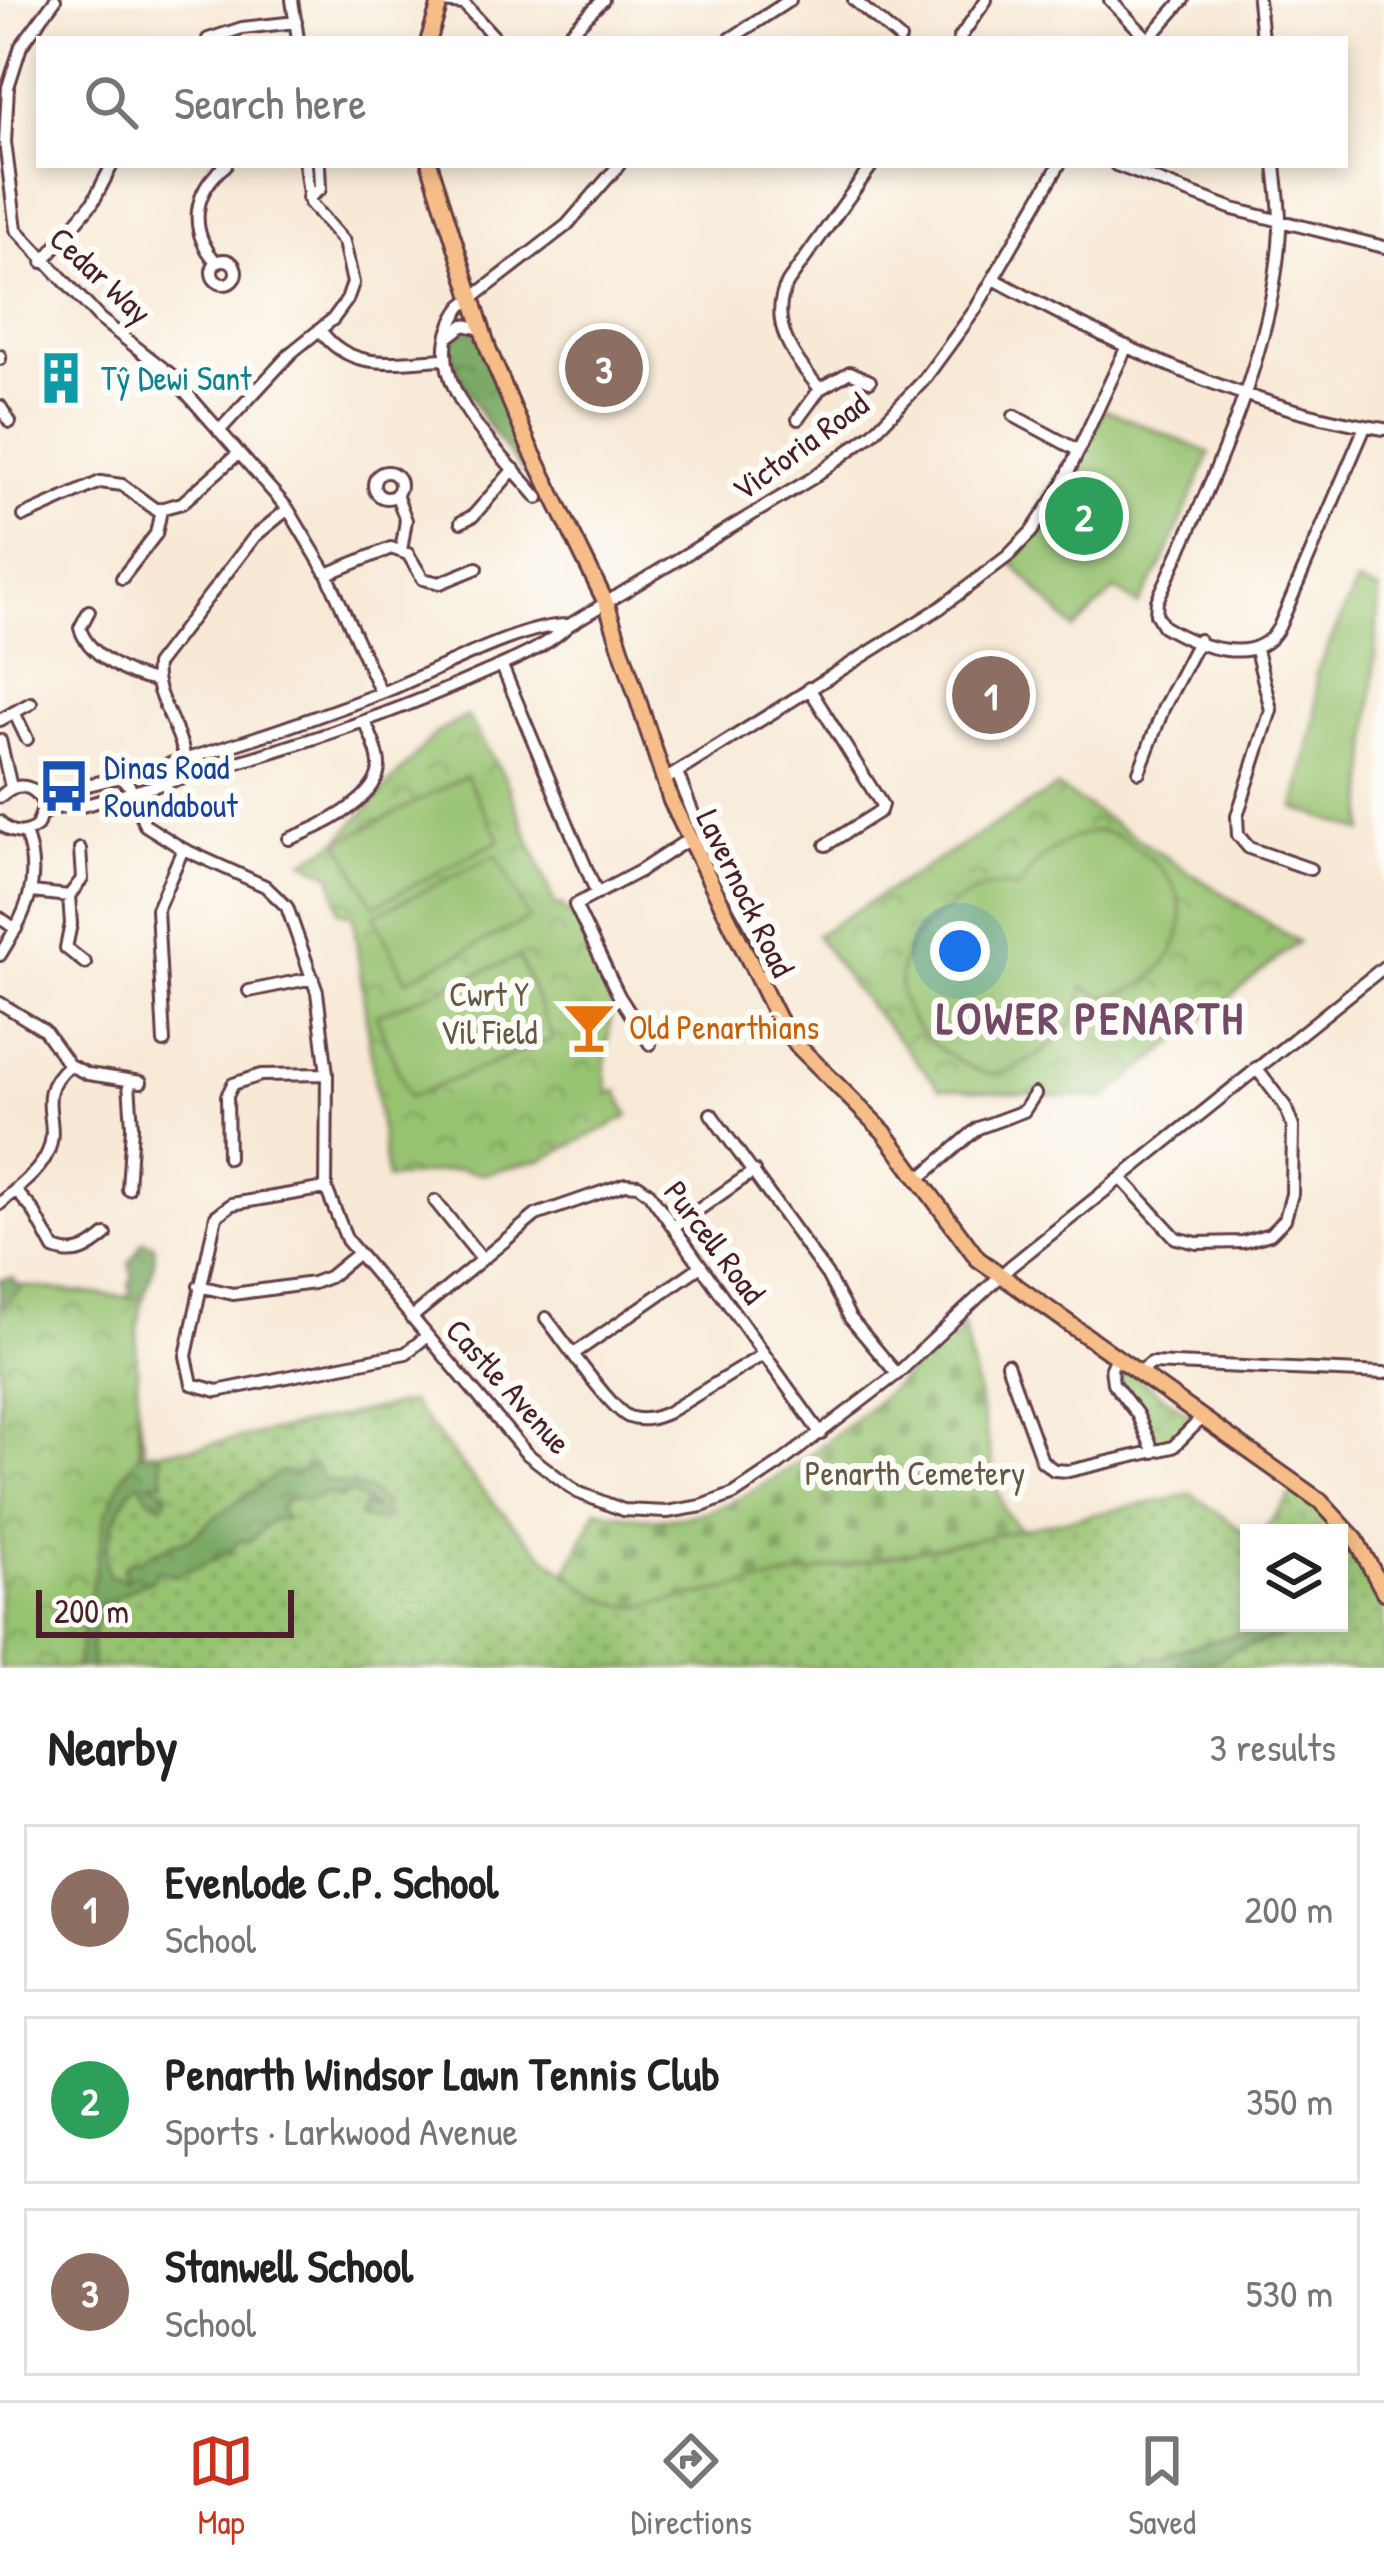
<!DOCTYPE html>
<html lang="en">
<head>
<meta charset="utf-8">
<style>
	:root { --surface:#fff; --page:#f6f6f6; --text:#222; --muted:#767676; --line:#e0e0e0; --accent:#c8321e }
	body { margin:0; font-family:"Patrick Hand",sans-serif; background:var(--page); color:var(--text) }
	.controls { position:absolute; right:36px; bottom:36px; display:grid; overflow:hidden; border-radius:0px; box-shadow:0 6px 18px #0003 }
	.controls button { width:108px; height:108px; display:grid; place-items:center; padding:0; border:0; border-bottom:3px solid var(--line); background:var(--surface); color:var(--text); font:60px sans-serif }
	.scale { position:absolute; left:36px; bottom:30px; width:258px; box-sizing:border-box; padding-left:12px; border:6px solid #4a1f2b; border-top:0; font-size:33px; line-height:42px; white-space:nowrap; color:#4a1f2b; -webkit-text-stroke:9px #fdfcf7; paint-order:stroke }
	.you { position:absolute; left:960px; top:951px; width:42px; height:42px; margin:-30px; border:9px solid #fff; border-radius:50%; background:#1a73e8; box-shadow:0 0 0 18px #1a73e833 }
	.badge { display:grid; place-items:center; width:78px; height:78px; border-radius:50%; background:var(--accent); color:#fff; font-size:39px; font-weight:700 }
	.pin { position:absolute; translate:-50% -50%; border:6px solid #fff; box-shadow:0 3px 12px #0006 }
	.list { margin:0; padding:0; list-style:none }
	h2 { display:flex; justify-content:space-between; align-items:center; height:156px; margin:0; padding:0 48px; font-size:51px }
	h2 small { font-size:39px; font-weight:400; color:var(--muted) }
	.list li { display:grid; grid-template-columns:78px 1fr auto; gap:36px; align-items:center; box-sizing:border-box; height:168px; margin:0 24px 24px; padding:0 24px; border:3px solid var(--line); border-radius:0px }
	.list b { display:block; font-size:45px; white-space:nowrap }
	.list p { margin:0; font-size:39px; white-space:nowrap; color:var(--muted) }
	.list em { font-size:39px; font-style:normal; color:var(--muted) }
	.icon { flex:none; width:66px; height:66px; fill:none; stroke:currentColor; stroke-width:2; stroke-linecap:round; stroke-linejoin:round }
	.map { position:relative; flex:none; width:1384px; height:1668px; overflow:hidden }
	.search { position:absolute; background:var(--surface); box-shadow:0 6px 18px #0003; left:36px; right:36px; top:36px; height:132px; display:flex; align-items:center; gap:30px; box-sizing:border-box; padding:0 42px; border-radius:0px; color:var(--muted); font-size:45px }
	.sheet { height:732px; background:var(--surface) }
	nav { display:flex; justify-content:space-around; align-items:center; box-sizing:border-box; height:168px; border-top:3px solid var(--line); background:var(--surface); font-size:33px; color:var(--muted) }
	nav a { display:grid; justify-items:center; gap:6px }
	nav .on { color:var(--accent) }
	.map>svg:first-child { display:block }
	.grass { fill:url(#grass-dots); stroke:#70714e; stroke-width:3 }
	.forest { fill:url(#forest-crowns); stroke:#626447; stroke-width:3 }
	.cemetery { fill:url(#cemetery-stones); stroke:#70714e; stroke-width:3 }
	.park { fill:url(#park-crowns); stroke:#70714e; stroke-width:3 }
	.garden { fill:#97c371; stroke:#70714e; stroke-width:3 }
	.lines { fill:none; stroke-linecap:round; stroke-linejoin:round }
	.minor-casing { stroke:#643d44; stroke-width:16 }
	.major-casing { stroke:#643d44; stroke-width:20 }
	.minor { stroke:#fff; stroke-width:10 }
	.major { stroke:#f7bd88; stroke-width:14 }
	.labels { text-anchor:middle; stroke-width:12; stroke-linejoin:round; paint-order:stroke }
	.street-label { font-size:33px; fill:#4a1f2b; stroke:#fdfcf7 }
	.culture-label { font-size:33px; fill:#0d838f; stroke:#fdfcf7; text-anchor:start }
	.transit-label { font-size:33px; fill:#164399; stroke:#fdfcf7; text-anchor:start }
	.park-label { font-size:33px; fill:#655844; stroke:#fdfcf7 }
	.food-label { font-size:33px; fill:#c56008; stroke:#fdfcf7; text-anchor:start }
	.district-label { font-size:45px; font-weight:bold; letter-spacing:3px; fill:#734966; stroke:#fdfcf7 }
</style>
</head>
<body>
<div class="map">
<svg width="1384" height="1668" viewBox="0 0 1384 1668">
	<defs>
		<pattern id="grass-dots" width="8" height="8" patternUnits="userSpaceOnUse" patternTransform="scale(3)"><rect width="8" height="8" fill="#97c371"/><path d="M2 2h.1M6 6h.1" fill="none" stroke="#7d9e5d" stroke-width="1.8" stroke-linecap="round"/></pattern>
		<pattern id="forest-crowns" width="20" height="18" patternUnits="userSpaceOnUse" patternTransform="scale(3)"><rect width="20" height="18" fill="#79a963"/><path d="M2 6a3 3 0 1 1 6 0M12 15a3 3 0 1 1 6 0" fill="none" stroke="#658952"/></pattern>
		<pattern id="cemetery-stones" width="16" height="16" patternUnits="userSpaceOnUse" patternTransform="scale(3)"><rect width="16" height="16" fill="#97c371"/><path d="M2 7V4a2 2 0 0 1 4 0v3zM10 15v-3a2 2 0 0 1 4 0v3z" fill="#7d9e5d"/></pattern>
		<pattern id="park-crowns" width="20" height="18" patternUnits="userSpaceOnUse" patternTransform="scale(3)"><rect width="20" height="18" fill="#97c371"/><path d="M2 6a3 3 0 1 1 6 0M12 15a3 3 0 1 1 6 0" fill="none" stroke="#7d9e5d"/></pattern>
	</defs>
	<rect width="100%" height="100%" fill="#fdfcf7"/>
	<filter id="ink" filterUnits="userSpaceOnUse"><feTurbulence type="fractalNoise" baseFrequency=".00833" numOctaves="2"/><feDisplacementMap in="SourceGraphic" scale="24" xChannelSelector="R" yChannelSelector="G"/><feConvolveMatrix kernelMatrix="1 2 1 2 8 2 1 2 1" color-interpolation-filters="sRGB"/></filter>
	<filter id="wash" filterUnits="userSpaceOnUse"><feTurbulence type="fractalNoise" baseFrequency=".004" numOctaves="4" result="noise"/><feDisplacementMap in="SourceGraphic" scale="48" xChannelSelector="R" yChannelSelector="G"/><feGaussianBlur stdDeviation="2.7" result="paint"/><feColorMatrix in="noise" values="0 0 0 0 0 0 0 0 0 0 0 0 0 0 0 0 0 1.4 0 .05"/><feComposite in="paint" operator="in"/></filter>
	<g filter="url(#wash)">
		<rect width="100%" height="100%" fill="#f7e9d5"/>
		<!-- grass -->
		<path class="grass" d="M 1119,1365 L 1192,1416 L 1194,1422 L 1182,1436 L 1163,1446 L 1157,1445 L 1116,1382 Z
			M 410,1402 C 459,1460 563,1605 640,1607 L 1192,1494 L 1249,1535 L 1249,1623 L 1339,1623 L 1339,1533 L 1262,1533 L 1295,1489 C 1332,1519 1367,1554 1382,1601 C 1384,1620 1384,1648 1384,1668 L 76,1668 L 99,1545 L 139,1454 L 202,1446 Z"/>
		<!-- forest -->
		<path class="forest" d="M 468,330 L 473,331 L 481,341 L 538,489 C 499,444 467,403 449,345 L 458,333 Z
			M 143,1241 L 154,1245 C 158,1268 145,1286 141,1307 C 132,1352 134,1403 144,1446 L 140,1453 L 159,1452 L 164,1481 L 150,1483 L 167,1492 L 167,1499 L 160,1504 L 150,1499 L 139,1482 C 122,1493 97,1557 110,1576 L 126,1580 L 123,1568 L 133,1560 L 140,1561 C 156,1546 173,1547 191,1537 C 199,1533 205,1524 213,1519 C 235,1503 258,1488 281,1471 L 295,1476 L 309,1463 L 314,1464 L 324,1479 L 371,1491 L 386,1506 L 383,1509 L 386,1517 L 380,1521 L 359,1517 L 363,1506 L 376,1510 L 351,1492 L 339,1498 L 329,1493 L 312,1499 L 286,1499 L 280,1509 L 286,1519 L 271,1520 L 251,1540 L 239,1541 L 229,1553 L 175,1576 L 157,1570 L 153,1580 C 132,1585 120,1599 100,1604 L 91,1643 L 93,1668 L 66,1668 L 0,1322 L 0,1279 L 14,1278 L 15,1283 L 24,1286 L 124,1297 L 131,1293 L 129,1285 L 133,1277 L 129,1264 Z
			M 1278,1623 L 1312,1623 L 1276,1639 L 1235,1649 L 1217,1661 L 1183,1664 L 1176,1668 L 1096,1668 L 1127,1657 L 1140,1664 L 1151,1656 L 1160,1659 L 1171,1652 Z"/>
		<!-- cemetery -->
		<path class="cemetery" d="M 963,1324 L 999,1493 L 1005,1512 L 1021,1530 L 640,1607 C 610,1606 589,1593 567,1572 L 597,1509 C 630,1518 665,1522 698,1514 C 776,1494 888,1393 947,1338 L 955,1341 Z"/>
		<!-- park -->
		<path class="park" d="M 467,716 L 505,778 L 556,907 L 562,905 L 565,912 L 574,913 C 590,944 611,975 611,1010 C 611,1041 599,1064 610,1093 L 618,1091 L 629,1116 L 544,1159 L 483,1174 L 460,1169 L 387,1179 L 353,915 L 339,911 L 332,876 L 305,861 L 338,841 L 435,734 Z
			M 1057,787 L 1298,942 L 1104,1099 L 940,1088 L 853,987 L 816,935 Z
			M 24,1286 L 142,1300 L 136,1342 L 139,1454 L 124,1474 L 106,1514 L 76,1668 L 0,1668 L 0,1310 Z"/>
		<!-- garden -->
		<path class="garden" d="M 1105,409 L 1210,453 L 1163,563 L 1138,605 L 1116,589 L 1074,629 L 1011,562 C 1057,520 1079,464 1105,409 Z
			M 1357,583 L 1379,591 L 1364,832 L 1295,808 L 1316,715 L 1316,673 Z
			M 466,776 L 500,840 L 374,906 L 340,842 Z
			M 1097,831 C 1116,831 1132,845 1147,856 C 1239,928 1124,1026 1084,986 C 1080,1018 1066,1036 1040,1053 C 1025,1062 1008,1076 989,1074 C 977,1072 965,1064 955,1059 C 891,1024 878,954 943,912 C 968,895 988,879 1019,889 C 1035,859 1063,837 1097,831 Z
			M 496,855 L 529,919 L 406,980 L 374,915 Z
			M 519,957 L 553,1039 L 409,1097 L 376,1015 Z"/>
	</g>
	<g filter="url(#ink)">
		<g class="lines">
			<!-- minor casing -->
			<g class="minor-casing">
				<path id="minor" d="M 55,0 L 21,46 L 8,87 L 5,142 L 16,229 L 100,319 L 169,373 L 288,509 L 327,574 L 381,693
					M 292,0 L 298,39
					M 854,0 L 900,39
					M 1110,0 L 1148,39
					M 1258,0 L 1262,39
					M 441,2 L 464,4 L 496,39
					M 208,39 L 242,28 L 296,22
					M 564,39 L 603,0
					M 730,39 L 790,0
					M 959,39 L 986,0
					M 1149,39 L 1183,0
					M 1116,165 L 1233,209 L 1384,247
					M 1275,165 C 1277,186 1281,209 1280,230 C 1274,354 1208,490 1157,601 L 1156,614 L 1163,626 C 1196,646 1256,669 1279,627 L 1365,427
					M 308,198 L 320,189 L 319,165
					M212 272a12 12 0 1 1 24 0a12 12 0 1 1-24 0Z
					M 43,262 L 93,202 L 112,165
					M 217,263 C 188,231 192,192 226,165
					M 994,279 C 1115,345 1247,409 1384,429
					M 320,330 C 351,373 396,361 444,359
					M 448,337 L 464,325 L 482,329
					M 0,356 L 0,359
					M 870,381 L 850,372 L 820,389 C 795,360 766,321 788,282 L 872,165
					M 0,406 L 10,422
					M 1014,416 L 1079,451
					M 798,419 L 820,389
					M 219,431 L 292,352 L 333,319 L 347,300 L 353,283 L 344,242 L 310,203 L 305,165
					M374 485a13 13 0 1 1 26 0a13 13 0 1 1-26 0Z
					M 396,494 L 406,520 L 401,551
					M 538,498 C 496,446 410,374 462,306 L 567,225 L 619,165
					M 24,516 L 100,482 L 122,485 L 156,510 L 182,503 L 239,453
					M 461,522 L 473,516 L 514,469
					M 327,574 L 391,548 L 408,554 L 423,579 L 440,583 L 477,568
					M 122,578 L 156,534 L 161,510
					M 89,611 L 80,628 C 87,654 130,677 156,681
					M 1256,650 L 1271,710 L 1237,816 L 1238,835 L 1249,848 L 1310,869
					M 504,671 L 597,894
					M 809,688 L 882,805 L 880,811 L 826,845
					M 14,712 L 27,739
					M 0,720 L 31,703
					M 0,740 L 11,787
					M 1139,772 L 1164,707 L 1199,640
					M 116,775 L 129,785 L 145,825 L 183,849 L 265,886 L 287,907 L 317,992 L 327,1074 L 326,1188 L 347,1240 L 526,1453 L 577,1492 L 623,1510 L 667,1512 L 702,1506 L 734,1494 L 779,1464 L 897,1374 L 1011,1266 L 1384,967
					M 678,775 L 703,839 L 775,969 L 757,980
					M 181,779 C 197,743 151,703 156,665 L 255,536 L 288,509
					M 663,781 L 940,608 L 1008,556 L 1032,531 L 1062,486 L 1127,346
					M 39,795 C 152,774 273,734 381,693 C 431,674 520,624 569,625
					M 0,797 C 16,780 36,784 44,806 L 37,826 C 24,836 11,835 0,822
					M 44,813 L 55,808 L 82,806 C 214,770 346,734 472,678 C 505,663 542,651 569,625 L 811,479 L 873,433 L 923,381 L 975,310 L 1059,165
					M 289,839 C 316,829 376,802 379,768 C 380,753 370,735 365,721
					M 32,892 L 69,896 L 82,879 L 80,849
					M 69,896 L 71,924 L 66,948 L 85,963
					M 0,918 L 16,929
					M 0,955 C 26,913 43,881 25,833
					M 249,991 L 313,978
					M 0,1003 L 44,1030 L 69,1065
					M 164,1042 L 157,909 L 183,849
					M 650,1044 L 619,996 L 575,905 L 640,871 L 689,839
					M 711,1114 L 827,1275 L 850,1318 L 897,1374
					M 228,1158 L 227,1096 L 233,1084 L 261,1075 L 327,1074
					M 920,1178 L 978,1128 L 1024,1111 L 1035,1094
					M 1121,1178 L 1176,1238 L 1197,1243 L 1243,1242 L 1270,1234 L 1285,1219 L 1292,1194 L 1293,1127 L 1285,1106 L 1256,1068
					M 326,1188 L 232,1204 L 216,1216 L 186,1356 L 192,1384 L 217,1391 L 406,1353 L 427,1336
					M 128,1189 L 132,1126 L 129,1083
					M 15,1190 L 33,1210 L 54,1249 C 76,1258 89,1249 106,1235
					M 435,1201 L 481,1258
					M 0,1204 C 15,1189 38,1174 47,1154 C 63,1120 31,1097 69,1065 L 88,1074 L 141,1082
					M 674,1227 L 754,1171
					M 199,1286 L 233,1294 L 313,1283 L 329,1277 L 357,1254
					M 411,1318 L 536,1215 L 625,1184 L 638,1185 L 649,1193 L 821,1434
					M 546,1318 C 562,1338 611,1410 629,1417 C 643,1422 655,1418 667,1413 L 764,1354
					M 575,1353 L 701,1266
					M 1116,1357 L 1111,1368 L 1113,1383 L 1137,1414 L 1154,1452
					M 1007,1364 L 1042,1461 L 1054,1470 L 1069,1471 L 1173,1447 L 1202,1418
					M 1138,1373 L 1151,1363 L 1384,1373"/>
			</g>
			<!-- major casing -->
			<g class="major-casing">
				<path id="major" d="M 429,39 L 441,0
					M 430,165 L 489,351 L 529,446 L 607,605 L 671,801 L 778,1019 L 799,1047 L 884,1132 L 978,1259 L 1320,1501 L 1356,1540 L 1384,1592"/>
			</g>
			<!-- minor -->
			<use href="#minor" class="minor"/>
			<!-- major -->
			<use href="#major" class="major"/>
		</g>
	</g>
	<!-- icons -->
	<defs>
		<g id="building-bare" transform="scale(4.14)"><path d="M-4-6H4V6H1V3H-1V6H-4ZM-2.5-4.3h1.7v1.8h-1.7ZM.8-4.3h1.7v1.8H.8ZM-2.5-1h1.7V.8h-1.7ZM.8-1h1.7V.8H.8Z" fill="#0f9aa8" stroke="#fdfcf7" stroke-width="2.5" paint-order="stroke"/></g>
		<g id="bus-bare" transform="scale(4.14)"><path d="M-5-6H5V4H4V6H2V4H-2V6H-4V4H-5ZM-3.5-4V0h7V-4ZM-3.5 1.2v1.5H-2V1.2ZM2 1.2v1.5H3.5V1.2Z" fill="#1a4fb4" stroke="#fdfcf7" stroke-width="2.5" paint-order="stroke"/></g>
		<g id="bar-bare" transform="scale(4.14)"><path d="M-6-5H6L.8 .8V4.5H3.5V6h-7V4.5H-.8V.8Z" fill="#e8710a" stroke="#fdfcf7" stroke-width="2.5" paint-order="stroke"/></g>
	</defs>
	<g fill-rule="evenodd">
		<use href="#building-bare" x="61" y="378"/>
		<use href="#bus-bare" x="64" y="786"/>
		<use href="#bar-bare" x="589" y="1027"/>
	</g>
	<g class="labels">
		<!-- street labels -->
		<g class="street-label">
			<text transform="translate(101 275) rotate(43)" y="12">Cedar Way</text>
			<text transform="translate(800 446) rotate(-36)" y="12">Victoria Road</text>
			<text transform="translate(746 893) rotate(64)" y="12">Lavernock Road</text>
			<text transform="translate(715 1242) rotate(53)" y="12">Purcell Road</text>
			<text transform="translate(509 1386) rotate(48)" y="12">Castle Avenue</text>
		</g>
		<!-- culture labels -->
		<g class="culture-label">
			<text x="101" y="390">Tŷ Dewi Sant</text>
		</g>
		<!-- transit labels -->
		<g class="transit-label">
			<text x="104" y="779">Dinas Road<tspan x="104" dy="38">Roundabout</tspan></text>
		</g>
		<!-- park labels -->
		<g class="park-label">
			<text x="489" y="1006">Cwrt Y<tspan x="489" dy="38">Vil Field</tspan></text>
			<text x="915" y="1485">Penarth Cemetery</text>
		</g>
		<!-- food labels -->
		<g class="food-label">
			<text x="629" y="1039">Old Penarthians</text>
		</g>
		<!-- district labels -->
		<g class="district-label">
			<text x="1091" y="1034">LOWER PENARTH</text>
		</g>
	</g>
</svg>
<div class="controls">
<button><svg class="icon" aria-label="layers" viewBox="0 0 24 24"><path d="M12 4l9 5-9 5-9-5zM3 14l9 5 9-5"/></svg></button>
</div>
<div class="scale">200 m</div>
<div class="you"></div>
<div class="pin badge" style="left:991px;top:695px;background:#8d6e63">1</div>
<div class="pin badge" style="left:1084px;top:516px;background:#2e9e5b">2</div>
<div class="pin badge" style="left:604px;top:368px;background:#8d6e63">3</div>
<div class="search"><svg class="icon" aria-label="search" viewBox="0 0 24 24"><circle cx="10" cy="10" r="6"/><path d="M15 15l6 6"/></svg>Search here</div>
</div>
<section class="sheet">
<h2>Nearby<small>3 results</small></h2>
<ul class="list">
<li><span class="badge" style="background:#8d6e63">1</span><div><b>Evenlode C.P. School</b><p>School</p></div><em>200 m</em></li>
<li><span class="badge" style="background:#2e9e5b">2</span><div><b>Penarth Windsor Lawn Tennis Club</b><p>Sports · Larkwood Avenue</p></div><em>350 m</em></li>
<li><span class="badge" style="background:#8d6e63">3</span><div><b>Stanwell School</b><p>School</p></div><em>530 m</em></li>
</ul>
</section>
<nav>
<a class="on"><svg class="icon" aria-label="map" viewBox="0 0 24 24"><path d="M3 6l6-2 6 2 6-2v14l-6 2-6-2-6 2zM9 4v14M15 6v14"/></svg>Map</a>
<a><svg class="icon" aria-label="directions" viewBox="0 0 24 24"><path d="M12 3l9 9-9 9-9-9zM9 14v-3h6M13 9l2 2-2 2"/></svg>Directions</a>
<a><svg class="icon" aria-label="saved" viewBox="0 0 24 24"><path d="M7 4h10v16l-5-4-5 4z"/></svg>Saved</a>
</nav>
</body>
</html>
